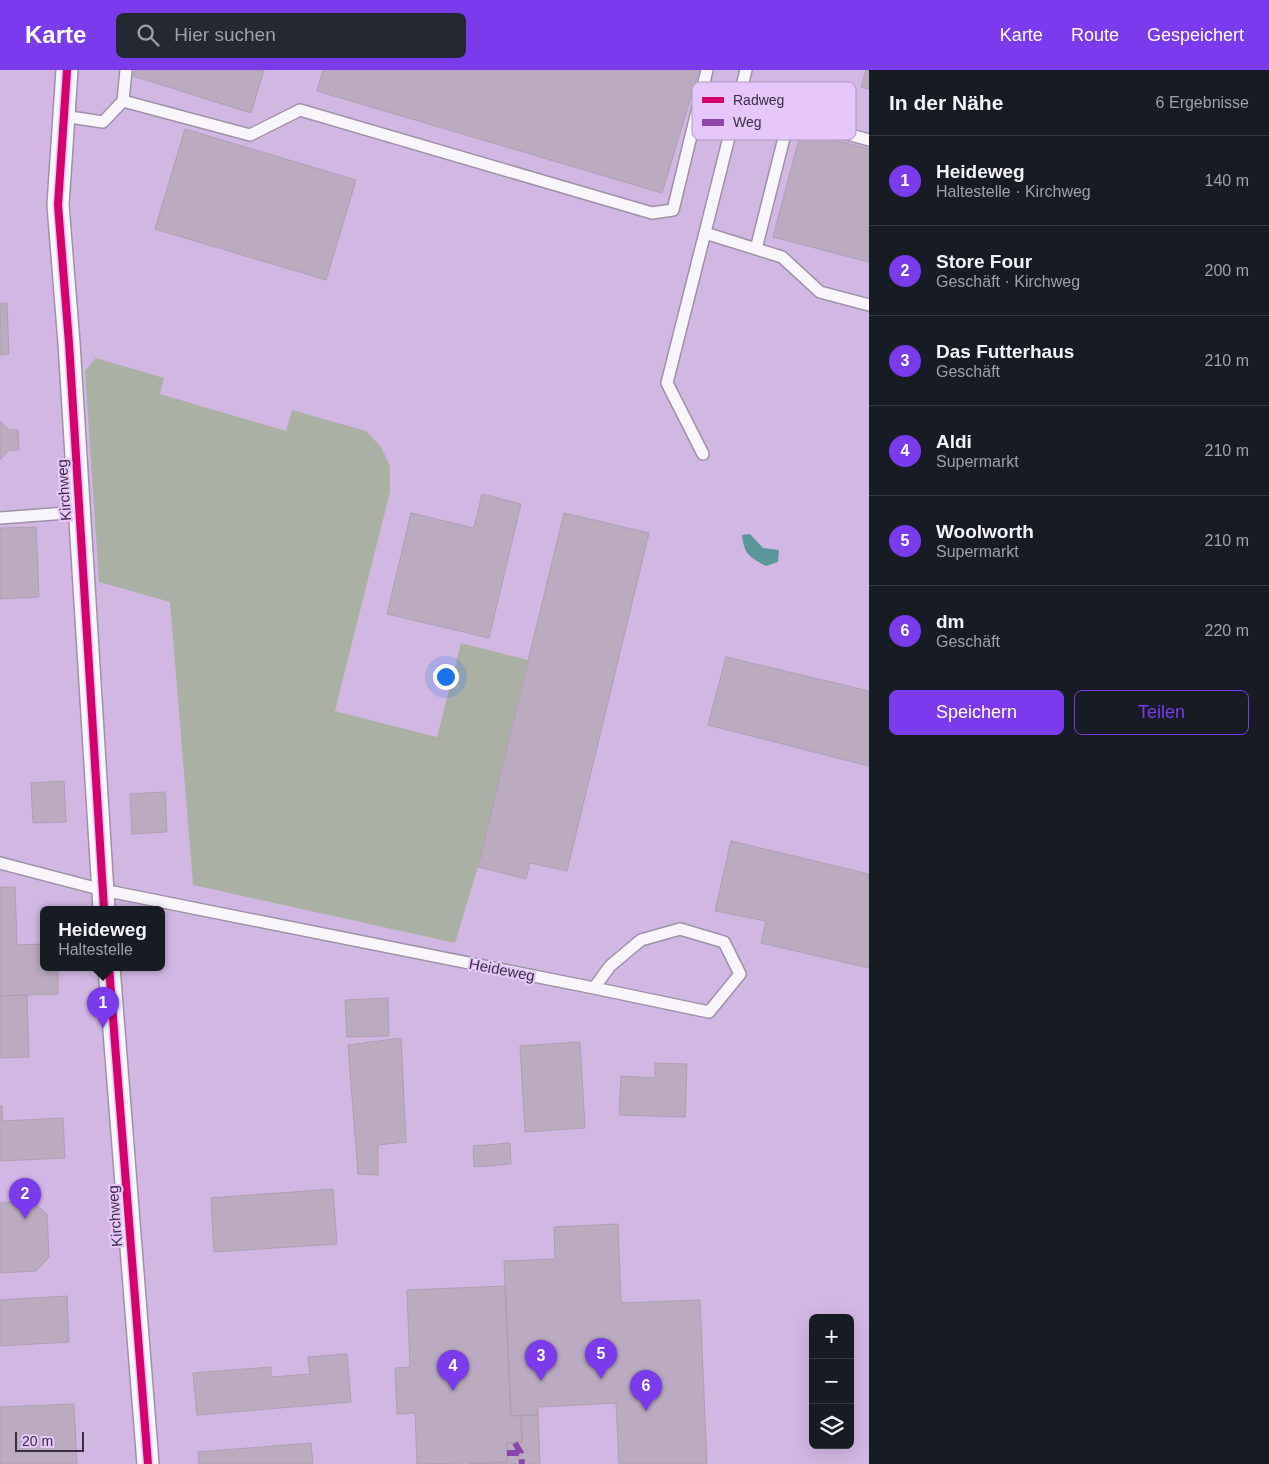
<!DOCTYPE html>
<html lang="de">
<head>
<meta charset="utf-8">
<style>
	:root { --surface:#171b24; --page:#242831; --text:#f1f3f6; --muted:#9ea1a6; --line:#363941; --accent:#7c3aed }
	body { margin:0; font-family:Helvetica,sans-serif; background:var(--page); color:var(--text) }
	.controls { position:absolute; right:15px; bottom:15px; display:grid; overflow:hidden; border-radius:8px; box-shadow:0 5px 20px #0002 }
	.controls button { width:45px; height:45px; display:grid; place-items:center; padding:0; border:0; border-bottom:1px solid var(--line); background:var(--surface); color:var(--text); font:25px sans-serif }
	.scale { position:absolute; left:15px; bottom:12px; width:69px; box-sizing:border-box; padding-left:5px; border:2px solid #3a2e43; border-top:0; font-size:14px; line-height:18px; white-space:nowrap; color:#3a2e43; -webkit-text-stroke:4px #e6c6fb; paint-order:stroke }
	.you { position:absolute; left:445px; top:606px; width:18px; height:18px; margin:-12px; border:4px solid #fff; border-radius:50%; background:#1a73e8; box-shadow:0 0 0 8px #1a73e833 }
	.badge { display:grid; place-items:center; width:32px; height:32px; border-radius:50%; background:var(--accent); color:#fff; font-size:16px; font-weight:700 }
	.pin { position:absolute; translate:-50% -41px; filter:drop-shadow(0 1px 2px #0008) }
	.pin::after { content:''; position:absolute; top:26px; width:18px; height:15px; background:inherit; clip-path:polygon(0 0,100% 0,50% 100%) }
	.popup { position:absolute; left:40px; top:836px; width:125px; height:65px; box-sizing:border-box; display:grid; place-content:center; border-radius:8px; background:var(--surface); filter:drop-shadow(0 1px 4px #0005); font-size:16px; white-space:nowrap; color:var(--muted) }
	.popup b { font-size:19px; color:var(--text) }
	.popup::after { content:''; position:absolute; left:50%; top:100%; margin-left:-10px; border:10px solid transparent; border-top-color:var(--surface) }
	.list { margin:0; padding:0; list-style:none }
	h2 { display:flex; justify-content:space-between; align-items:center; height:65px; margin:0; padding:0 20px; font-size:21px }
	h2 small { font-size:16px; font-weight:400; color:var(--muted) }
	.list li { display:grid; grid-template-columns:32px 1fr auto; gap:15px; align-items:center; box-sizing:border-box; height:90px; padding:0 20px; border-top:1px solid var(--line) }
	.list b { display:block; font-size:19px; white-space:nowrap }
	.list p { margin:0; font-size:16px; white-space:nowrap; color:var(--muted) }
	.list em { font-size:16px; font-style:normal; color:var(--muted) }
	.actions { display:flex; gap:10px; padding:15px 20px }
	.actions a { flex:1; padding:11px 0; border:1px solid var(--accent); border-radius:8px; text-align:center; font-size:18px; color:var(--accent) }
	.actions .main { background:var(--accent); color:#fff }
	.icon { flex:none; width:28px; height:28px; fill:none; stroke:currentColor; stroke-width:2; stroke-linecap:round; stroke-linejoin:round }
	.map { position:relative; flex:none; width:869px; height:1394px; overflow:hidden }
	header { display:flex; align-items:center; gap:30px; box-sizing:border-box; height:70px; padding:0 25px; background:var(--accent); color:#fff }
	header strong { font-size:24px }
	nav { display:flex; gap:28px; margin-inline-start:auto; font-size:18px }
	.search { width:350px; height:45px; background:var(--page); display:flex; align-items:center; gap:12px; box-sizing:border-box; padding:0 18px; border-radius:8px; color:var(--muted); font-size:19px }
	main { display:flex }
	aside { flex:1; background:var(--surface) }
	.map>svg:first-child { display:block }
	.built { fill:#d2b7e4; fill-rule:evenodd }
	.green { fill:#aab0a4 }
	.water { fill:#59979d }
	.building { fill:#bcabc0; stroke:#ae9eb3 }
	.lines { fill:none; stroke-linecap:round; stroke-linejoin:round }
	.service-casing { stroke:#9e91a7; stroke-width:14 }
	.minor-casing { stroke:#9e91a7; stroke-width:24 }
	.service { stroke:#f9f6fb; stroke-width:11 }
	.minor { stroke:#f9f6fb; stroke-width:21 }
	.quiet { stroke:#8e44ad; stroke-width:6; stroke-dasharray:12 6; stroke-linecap:butt }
	.cycleway-casing { stroke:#e6c6fb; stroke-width:11 }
	.cycleway { stroke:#d6006c; stroke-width:8 }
	.labels { text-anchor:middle; stroke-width:4.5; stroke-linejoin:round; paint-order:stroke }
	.street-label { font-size:15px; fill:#3a2e43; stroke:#e6c6fb }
	.key { fill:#e6c6fb; stroke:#b298c4; stroke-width:1 }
	.key-label { font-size:14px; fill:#3a2e43 }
</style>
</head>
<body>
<header>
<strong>Karte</strong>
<div class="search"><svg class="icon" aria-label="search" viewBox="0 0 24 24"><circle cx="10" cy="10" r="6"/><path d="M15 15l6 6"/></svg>Hier suchen</div>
<nav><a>Karte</a><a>Route</a><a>Gespeichert</a></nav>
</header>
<main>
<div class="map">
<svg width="869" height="1394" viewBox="0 0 869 1394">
	<rect width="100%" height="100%" fill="#d6c5e2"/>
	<!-- built -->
	<path class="built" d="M 0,0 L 869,0 L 869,1394 L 0,1394 ZM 164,308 L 159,324 L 286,361 L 293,340 L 390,422 L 335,641 L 437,667 L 461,573 L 528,590 L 478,797 L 455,873 L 193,815 L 170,532 L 99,512 ZM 44,839 L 162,839 L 162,897 L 44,897 ZM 813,1248 L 850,1248 L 850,1375 L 813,1375 Z"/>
	<!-- green -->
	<path class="green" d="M 96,288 L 164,308 L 160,324 L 286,361 L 292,340 L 366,361 L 381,377 L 390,396 L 390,422 L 335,641 L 437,667 L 461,573 L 528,590 L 478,797 L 455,873 L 193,815 L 170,532 L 99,512 L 85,301 Z"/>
	<!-- water -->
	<path class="water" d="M 750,464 L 763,478 L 779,480 L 778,492 L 766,496 C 749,487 744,484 742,465 Z"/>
	<!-- building -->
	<path class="building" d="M 135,0 L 264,0 L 251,43 L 133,6 Z
		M 323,0 L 699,0 L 662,123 L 317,21 Z
		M 866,0 L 869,0 L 869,19 L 861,17 Z
		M 185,59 L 356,110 L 326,210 L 155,159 Z
		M 801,61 L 869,79 L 869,192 L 773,167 Z
		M 0,233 L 7,233 L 9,284 L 0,285 Z
		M 0,351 L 9,360 L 18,360 L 19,380 L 9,380 L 0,390 Z
		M 482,424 L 521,434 L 489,568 L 387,544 L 411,443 L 474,458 Z
		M 564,443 L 649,463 L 567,801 L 530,793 L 526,809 L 478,797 Z
		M 36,457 L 39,527 L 0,529 L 0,458 Z
		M 726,587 L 869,621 L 869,696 L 708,655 Z
		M 64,711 L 66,752 L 33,753 L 31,713 Z
		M 165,722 L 167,762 L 132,764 L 130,724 Z
		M 731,771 L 869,804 L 869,898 L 761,873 L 766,851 L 715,841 Z
		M 0,817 L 15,817 L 17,875 L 44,874 L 44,897 L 58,897 L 58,924 L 0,926 Z
		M 27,925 L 29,987 L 0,988 L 0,926 Z
		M 388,928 L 389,966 L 347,967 L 345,930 Z
		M 401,968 L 406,1072 L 378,1075 L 378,1105 L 358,1104 L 348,975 Z
		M 580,972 L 585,1058 L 525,1062 L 520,976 Z
		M 655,993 L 687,994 L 685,1047 L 619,1045 L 621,1006 L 655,1008 Z
		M 0,1036 L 2,1036 L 3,1051 L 63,1048 L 65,1088 L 0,1091 Z
		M 510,1073 L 511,1094 L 474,1097 L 473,1076 Z
		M 333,1119 L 337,1174 L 214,1182 L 211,1128 Z
		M 30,1130 L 47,1144 L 49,1187 L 36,1201 L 0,1203 L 0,1133 Z
		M 618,1154 L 621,1233 L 700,1230 L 707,1394 L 619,1394 L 616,1333 L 538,1337 L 538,1345 L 511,1346 L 504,1191 L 555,1189 L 554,1157 Z
		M 505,1216 L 511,1346 L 521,1345 L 522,1372 L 507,1373 L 507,1392 L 417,1394 L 415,1343 L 397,1344 L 395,1298 L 410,1297 L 407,1220 Z
		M 67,1226 L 69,1272 L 0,1276 L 0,1230 Z
		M 347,1284 L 351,1332 L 197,1345 L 193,1303 L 271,1297 L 271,1307 L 310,1304 L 308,1287 Z
		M 74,1334 L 77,1394 L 0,1394 L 0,1337 Z
		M 521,1345 L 538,1345 L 540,1394 L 468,1394 L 507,1392 L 507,1373 L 522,1372 Z
		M 311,1373 L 313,1394 L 199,1394 L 198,1382 Z"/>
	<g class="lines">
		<!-- service casing -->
		<g class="service-casing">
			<path id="service" d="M 126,0 L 123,31 L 250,65 L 300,40 L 652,143 L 673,140 L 707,0
				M 63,46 L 103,52 L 123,31
				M 705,163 L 782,187 L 820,222 L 869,235
				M 756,179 L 789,48 L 869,70
				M 703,384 L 667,313 L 746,0
				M 0,448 L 80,442
				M 0,793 L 103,820 L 594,918 L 709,942 L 740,904 L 724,872 L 680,859 L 641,870 L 610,896 L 594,918"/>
		</g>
		<!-- minor casing -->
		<g class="minor-casing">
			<path id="minor" d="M 67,0 L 58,135 L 69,273 L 104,839
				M 109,897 L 148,1394"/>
		</g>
		<!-- service -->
		<use href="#service" class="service"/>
		<!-- minor -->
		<use href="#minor" class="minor"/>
		<!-- quiet -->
		<path class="quiet" d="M 515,1373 L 521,1383 L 522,1394
			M 507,1383 L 521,1383"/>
		<!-- cycleway casing -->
		<g class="cycleway-casing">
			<path id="cycleway" d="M 67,0 L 58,135 L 69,273 L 104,839
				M 109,897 L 148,1394"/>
		</g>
		<!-- cycleway -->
		<use href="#cycleway" class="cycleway"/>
	</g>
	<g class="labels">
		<!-- street labels -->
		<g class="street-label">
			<text transform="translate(64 420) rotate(-94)" y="5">Kirchweg</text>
			<text transform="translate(502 900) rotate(11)" y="5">Heideweg</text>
			<text transform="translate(115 1146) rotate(-94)" y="5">Kirchweg</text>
		</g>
	</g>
	<!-- legend -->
	<rect x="692" y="12" width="164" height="58" rx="8" class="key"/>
	<rect x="702" y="27" width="22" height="6" fill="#d6006c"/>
	<rect x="702" y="49" width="22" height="7" fill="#8e44ad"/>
	<g class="key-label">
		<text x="733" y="35">Radweg</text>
		<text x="733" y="57">Weg</text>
	</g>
</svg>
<div class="controls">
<button>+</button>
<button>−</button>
<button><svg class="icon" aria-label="layers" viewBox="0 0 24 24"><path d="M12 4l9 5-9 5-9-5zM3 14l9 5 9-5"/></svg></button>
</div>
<div class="scale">20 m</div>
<div class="you"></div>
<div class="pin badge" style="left:103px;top:958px">1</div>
<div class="popup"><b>Heideweg</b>Haltestelle</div>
<div class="pin badge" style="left:25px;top:1149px">2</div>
<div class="pin badge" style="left:541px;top:1311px">3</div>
<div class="pin badge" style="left:453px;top:1321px">4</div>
<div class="pin badge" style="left:601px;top:1309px">5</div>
<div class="pin badge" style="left:646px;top:1341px">6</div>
</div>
<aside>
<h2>In der Nähe<small>6 Ergebnisse</small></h2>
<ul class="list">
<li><span class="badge">1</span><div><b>Heideweg</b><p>Haltestelle · Kirchweg</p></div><em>140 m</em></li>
<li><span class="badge">2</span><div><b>Store Four</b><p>Geschäft · Kirchweg</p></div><em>200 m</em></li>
<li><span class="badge">3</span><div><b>Das Futterhaus</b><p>Geschäft</p></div><em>210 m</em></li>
<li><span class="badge">4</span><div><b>Aldi</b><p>Supermarkt</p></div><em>210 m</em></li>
<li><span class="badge">5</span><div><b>Woolworth</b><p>Supermarkt</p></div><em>210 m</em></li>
<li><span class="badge">6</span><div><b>dm</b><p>Geschäft</p></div><em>220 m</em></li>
</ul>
<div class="actions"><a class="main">Speichern</a><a>Teilen</a></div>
</aside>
</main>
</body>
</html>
